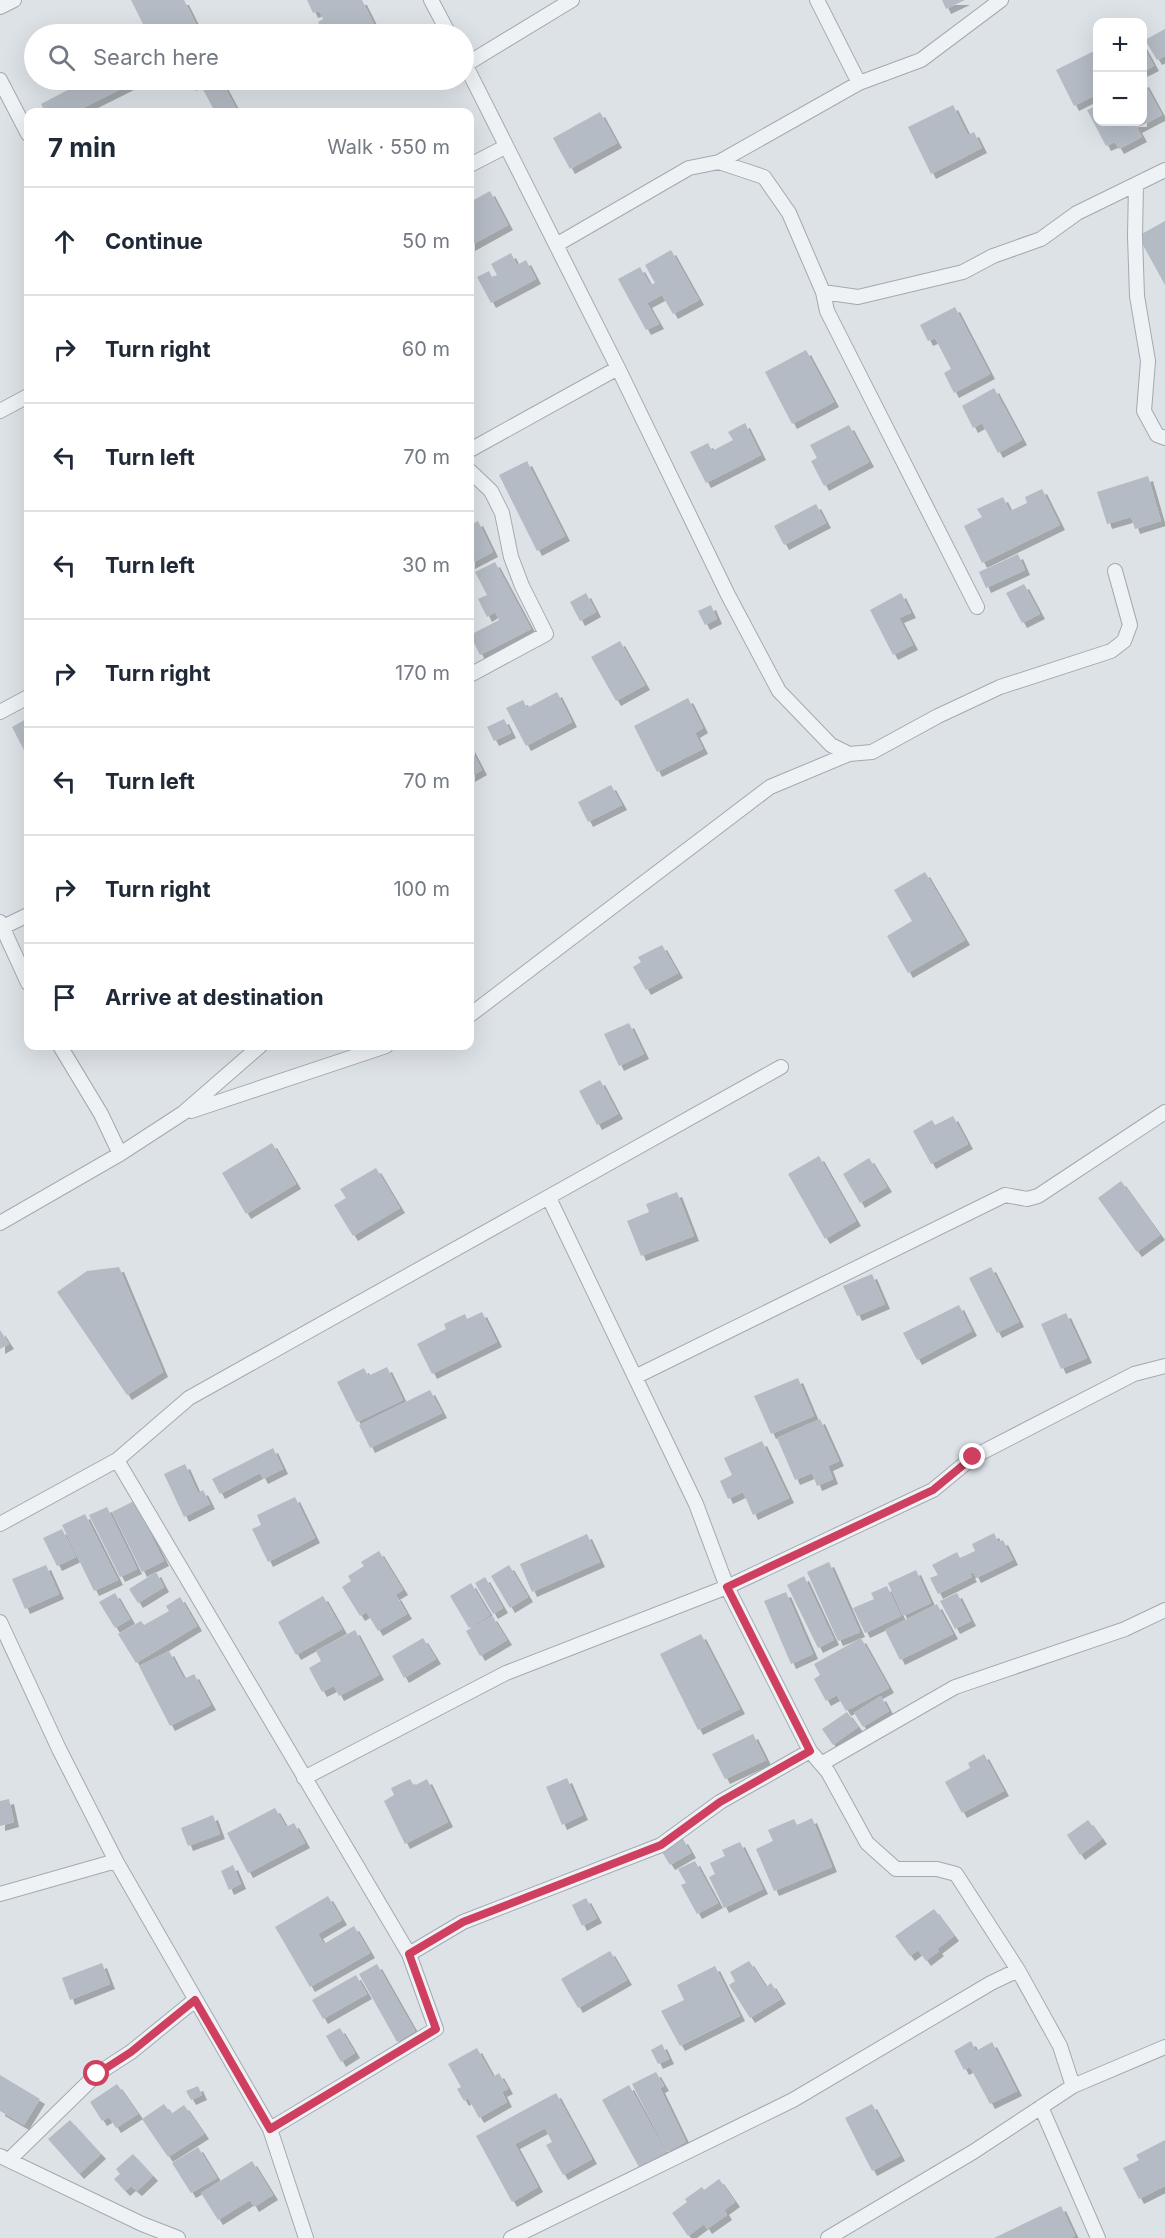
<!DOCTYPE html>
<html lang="en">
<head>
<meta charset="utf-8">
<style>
	:root { --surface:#fff; --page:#f2f2f3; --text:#1f2937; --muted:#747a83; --line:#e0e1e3 }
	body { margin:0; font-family:Inter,sans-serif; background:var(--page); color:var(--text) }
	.controls { position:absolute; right:18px; top:18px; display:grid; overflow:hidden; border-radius:12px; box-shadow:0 6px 24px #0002 }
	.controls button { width:54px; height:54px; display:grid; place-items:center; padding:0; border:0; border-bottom:2px solid var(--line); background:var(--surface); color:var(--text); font:30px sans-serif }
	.stop { position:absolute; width:18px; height:18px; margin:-14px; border:4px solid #ce3f60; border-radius:50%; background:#fff }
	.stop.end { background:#ce3f60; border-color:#fff; box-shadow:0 2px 6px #0008 }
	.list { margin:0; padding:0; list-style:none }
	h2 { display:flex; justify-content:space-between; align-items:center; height:78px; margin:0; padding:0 24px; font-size:26px }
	h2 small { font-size:20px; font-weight:400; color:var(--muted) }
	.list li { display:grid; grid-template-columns:39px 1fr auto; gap:18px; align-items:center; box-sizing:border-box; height:108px; padding:0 24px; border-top:2px solid var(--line) }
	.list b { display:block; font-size:22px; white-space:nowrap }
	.list em { font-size:20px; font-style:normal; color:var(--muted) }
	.icon { flex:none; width:33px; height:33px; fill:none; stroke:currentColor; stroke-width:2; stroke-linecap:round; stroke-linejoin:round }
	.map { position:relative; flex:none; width:1165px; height:2238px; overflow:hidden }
	.search { position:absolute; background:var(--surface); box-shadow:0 6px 24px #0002; left:24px; top:24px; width:450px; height:66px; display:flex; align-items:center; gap:15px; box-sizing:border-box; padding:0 21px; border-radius:33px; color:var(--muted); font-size:22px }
	.panel { position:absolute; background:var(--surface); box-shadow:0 6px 24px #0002; left:24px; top:108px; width:450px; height:942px; border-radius:12px }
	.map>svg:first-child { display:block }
	.building { fill:#b4bbc4; filter:url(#shadow) }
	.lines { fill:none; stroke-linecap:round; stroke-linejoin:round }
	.minor-casing { stroke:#a2a9b1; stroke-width:16 }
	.minor { stroke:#eff2f5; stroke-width:14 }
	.route { stroke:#ce3f60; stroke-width:8 }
</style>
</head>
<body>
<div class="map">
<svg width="1165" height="2238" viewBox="0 0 1165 2238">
	<defs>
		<filter id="shadow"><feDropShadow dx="5" dy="5" stdDeviation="0" flood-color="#0004"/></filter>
	</defs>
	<rect width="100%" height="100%" fill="#dde2e7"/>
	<!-- building -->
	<path class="building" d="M 131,0 L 184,0 L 201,34 L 148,34 Z
		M 307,0 L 362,0 L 379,34 L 324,34 L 318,22 L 323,19 L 319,11 L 313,13 Z
		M 942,0 L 965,0 L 946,9 Z
		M 1165,29 L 1165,56 L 1157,60 L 1145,40 Z
		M 1142,44 L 1154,66 L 1142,72 Z
		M 1098,49 L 1098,94 L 1074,106 L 1056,70 Z
		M 87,80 L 139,80 L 75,112 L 45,112 L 41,104 Z
		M 188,80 L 221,80 L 238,112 L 215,112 L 199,82 L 191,86 Z
		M 1144,82 L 1162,115 L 1137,128 L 1142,137 L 1119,149 L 1115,142 L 1106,146 L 1087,110 L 1098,105 L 1098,122 L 1142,122 L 1142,83 Z
		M 953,105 L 968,135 L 974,132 L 982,148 L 931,174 L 908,127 Z
		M 600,112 L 617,143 L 570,169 L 553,138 Z
		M 490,191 L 508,225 L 470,246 L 470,202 Z
		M 1165,221 L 1165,285 L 1138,236 Z
		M 671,250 L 699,300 L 673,314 L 662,295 L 647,303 L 659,324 L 646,330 L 618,279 L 640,267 L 650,285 L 655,283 L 645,265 Z
		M 511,253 L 517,265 L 526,260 L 536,279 L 491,303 L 477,277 L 489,271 L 492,277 L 497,275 L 491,264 Z
		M 955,307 L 990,374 L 954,393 L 944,373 L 951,369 L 935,338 L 928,341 L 920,325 Z
		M 806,350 L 834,402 L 792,424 L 765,372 Z
		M 994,388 L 1022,440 L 998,453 L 982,423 L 973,428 L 962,406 Z
		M 745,423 L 761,455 L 706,483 L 690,452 L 708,443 L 712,451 L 733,440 L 728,432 Z
		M 849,425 L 869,462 L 824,486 L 811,461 L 817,458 L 810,445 Z
		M 527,461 L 565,536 L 537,551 L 499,475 Z
		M 1148,476 L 1161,521 L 1135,529 L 1131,517 L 1107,524 L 1097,492 Z
		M 1042,489 L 1060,525 L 982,563 L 964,526 L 982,517 L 977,509 L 1003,497 L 1010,511 L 1027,503 L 1025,497 Z
		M 816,504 L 826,523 L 784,545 L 774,526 Z
		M 478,521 L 493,552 L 470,564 L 470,525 Z
		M 1018,554 L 1025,570 L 986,588 L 979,572 Z
		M 495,562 L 531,629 L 480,655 L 470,635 L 499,620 L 495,612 L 487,617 L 478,599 L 487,595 L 475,572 Z
		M 1024,584 L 1040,614 L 1022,623 L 1006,593 Z
		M 586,593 L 596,612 L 580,621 L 570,602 Z
		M 901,593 L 911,613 L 899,618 L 913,645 L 893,655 L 870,610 Z
		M 711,605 L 717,619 L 705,625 L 698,611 Z
		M 620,641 L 645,685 L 616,701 L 591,657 Z
		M 557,692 L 572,722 L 526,746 L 506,708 L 523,700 L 527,708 Z
		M 688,698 L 703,728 L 695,733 L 703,749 L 657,772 L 634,726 Z
		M 28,718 L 28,758 L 12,727 Z
		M 504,719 L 511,733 L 494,741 L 487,727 Z
		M 470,747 L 482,770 L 470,777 Z
		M 611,785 L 622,805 L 588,822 L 578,802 Z
		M 925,872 L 965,940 L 908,973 L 887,936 L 912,921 L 894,890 Z
		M 662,945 L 678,973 L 646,990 L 633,967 L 641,962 L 638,957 Z
		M 629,1023 L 644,1054 L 619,1066 L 604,1034 Z
		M 600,1080 L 618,1114 L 597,1125 L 579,1091 Z
		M 953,1116 L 968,1144 L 931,1164 L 913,1131 L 932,1120 L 935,1125 Z
		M 272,1143 L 296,1184 L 246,1214 L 222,1173 Z
		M 819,1156 L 856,1221 L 825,1239 L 788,1174 Z
		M 869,1158 L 887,1187 L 860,1203 L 843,1174 Z
		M 376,1168 L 400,1208 L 353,1236 L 334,1205 L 346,1198 L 340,1189 Z
		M 1121,1181 L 1160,1235 L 1137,1252 L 1098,1198 Z
		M 677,1192 L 694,1236 L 641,1256 L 627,1221 L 649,1212 L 646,1204 Z
		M 119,1267 L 163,1372 L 127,1395 L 57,1292 L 87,1271 Z
		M 991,1267 L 1019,1322 L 997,1333 L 969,1278 Z
		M 872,1274 L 885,1304 L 857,1316 L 843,1286 Z
		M 959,1305 L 972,1331 L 917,1360 L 903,1333 Z
		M 482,1312 L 497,1342 L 432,1374 L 417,1344 L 446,1329 L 444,1324 L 465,1314 L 467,1319 Z
		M 1066,1313 L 1087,1358 L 1061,1369 L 1041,1324 Z
		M 0,1330 L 9,1344 L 0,1349 Z
		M 387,1367 L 403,1400 L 357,1422 L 337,1382 L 364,1368 L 368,1376 Z
		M 798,1378 L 814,1416 L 771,1434 L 754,1396 Z
		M 430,1390 L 442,1413 L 370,1448 L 359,1425 Z
		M 820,1419 L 839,1461 L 828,1466 L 833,1479 L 817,1486 L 812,1473 L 795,1480 L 777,1438 Z
		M 762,1441 L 789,1498 L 753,1515 L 743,1492 L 728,1499 L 720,1481 L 732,1475 L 724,1458 Z
		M 273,1448 L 283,1469 L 263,1479 L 260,1473 L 220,1494 L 212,1479 Z
		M 185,1464 L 198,1493 L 203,1490 L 210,1504 L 184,1517 L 164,1474 Z
		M 295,1497 L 315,1538 L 268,1562 L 252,1529 L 261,1525 L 257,1515 Z
		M 134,1501 L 164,1561 L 142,1572 L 112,1512 Z
		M 107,1507 L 137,1569 L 120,1577 L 89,1515 Z
		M 85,1514 L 118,1580 L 94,1591 L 62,1525 Z
		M 62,1529 L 76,1557 L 57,1566 L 43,1538 Z
		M 994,1533 L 998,1542 L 1003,1540 L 1013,1560 L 976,1578 L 973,1572 L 970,1574 L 972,1577 L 938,1594 L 930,1578 L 938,1575 L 932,1565 L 957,1552 L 960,1558 L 975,1551 L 972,1544 Z
		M 587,1534 L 600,1562 L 532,1592 L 520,1564 Z
		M 379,1551 L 403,1590 L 360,1616 L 342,1587 L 351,1581 L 348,1576 L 364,1566 L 361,1562 Z
		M 829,1562 L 860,1632 L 838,1641 L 807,1572 Z
		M 46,1565 L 59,1594 L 25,1609 L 12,1579 Z
		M 509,1565 L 528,1597 L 510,1608 L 491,1576 Z
		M 916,1570 L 931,1603 L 903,1616 L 888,1583 Z
		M 156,1572 L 164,1587 L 138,1603 L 129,1589 Z
		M 804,1576 L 834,1640 L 818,1648 L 787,1585 Z
		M 485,1577 L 503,1608 L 493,1614 L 475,1583 Z
		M 471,1583 L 490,1615 L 469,1628 L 450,1596 Z
		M 887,1586 L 901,1616 L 865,1633 L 853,1608 L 874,1599 L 871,1593 Z
		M 786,1592 L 813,1654 L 791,1664 L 764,1601 Z
		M 115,1593 L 130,1619 L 115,1628 L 99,1602 Z
		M 957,1593 L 971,1621 L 955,1629 L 940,1601 Z
		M 396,1595 L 407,1614 L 378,1631 L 367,1613 Z
		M 323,1596 L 342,1629 L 296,1655 L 278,1622 Z
		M 180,1597 L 197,1626 L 136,1663 L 118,1634 L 141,1621 L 144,1625 L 169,1611 L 166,1606 Z
		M 937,1604 L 953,1634 L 900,1660 L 885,1630 Z
		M 492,1616 L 507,1640 L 480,1656 L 466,1631 Z
		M 355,1630 L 379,1675 L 339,1696 L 334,1686 L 322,1692 L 309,1668 L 321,1661 L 316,1651 Z
		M 701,1634 L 740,1709 L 698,1730 L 660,1654 Z
		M 423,1638 L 436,1659 L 404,1678 L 392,1656 Z
		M 861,1638 L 889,1688 L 846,1711 L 837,1695 L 826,1701 L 814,1679 L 820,1675 L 814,1664 Z
		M 169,1651 L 184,1679 L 194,1674 L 211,1705 L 170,1726 L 139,1666 Z
		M 881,1696 L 889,1711 L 863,1727 L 854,1713 Z
		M 847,1712 L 858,1727 L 833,1745 L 822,1729 Z
		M 753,1734 L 766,1760 L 725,1779 L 712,1754 Z
		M 984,1754 L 1004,1791 L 962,1813 L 945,1782 L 970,1768 L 968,1763 Z
		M 567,1778 L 583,1815 L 562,1825 L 546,1787 Z
		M 410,1779 L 414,1786 L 427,1779 L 448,1822 L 405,1844 L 384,1801 L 394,1795 L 391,1788 Z
		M 9,1799 L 14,1822 L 0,1826 L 0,1801 Z
		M 275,1808 L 286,1827 L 294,1823 L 305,1843 L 248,1873 L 227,1833 Z
		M 213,1815 L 220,1834 L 188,1846 L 181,1828 Z
		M 812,1818 L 832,1867 L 774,1891 L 756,1849 L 773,1841 L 768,1830 L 794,1819 L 797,1825 Z
		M 1088,1820 L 1102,1839 L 1080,1855 L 1067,1835 Z
		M 683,1839 L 691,1853 L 670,1865 L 662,1852 Z
		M 740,1842 L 763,1889 L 724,1908 L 709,1877 L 715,1874 L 710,1863 L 725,1856 L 722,1850 Z
		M 695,1861 L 718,1903 L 697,1914 L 681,1885 L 686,1883 L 678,1869 Z
		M 233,1865 L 241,1884 L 229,1890 L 221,1871 Z
		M 328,1896 L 342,1920 L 318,1934 L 324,1944 L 354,1926 L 370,1953 L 310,1987 L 275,1927 Z
		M 586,1898 L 597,1918 L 582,1926 L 572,1905 Z
		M 934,1909 L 954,1936 L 937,1949 L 939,1951 L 926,1961 L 918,1950 L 910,1956 L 895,1936 Z
		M 610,1951 L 627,1980 L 578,2008 L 561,1979 Z
		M 749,1961 L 766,1987 L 771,1983 L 781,1999 L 750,2018 L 729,1985 L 735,1981 L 730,1972 Z
		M 102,1963 L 110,1984 L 70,2000 L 62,1978 Z
		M 377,1964 L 415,2031 L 397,2042 L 359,1974 Z
		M 715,1966 L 740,2016 L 680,2046 L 661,2011 L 684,2000 L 677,1985 Z
		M 356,1975 L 367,1994 L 323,2019 L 312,2000 Z
		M 340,2028 L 355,2053 L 341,2062 L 326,2036 Z
		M 971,2041 L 976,2051 L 992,2042 L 1017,2091 L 990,2104 L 970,2067 L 964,2070 L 954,2051 Z
		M 662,2044 L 669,2059 L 658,2064 L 651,2050 Z
		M 477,2048 L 493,2077 L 499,2073 L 508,2089 L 502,2092 L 507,2102 L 479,2118 L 468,2098 L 464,2101 L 457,2089 L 461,2087 L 448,2064 Z
		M 656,2072 L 664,2086 L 660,2088 L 686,2142 L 667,2152 L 632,2084 Z
		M 0,2075 L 40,2099 L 24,2125 L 0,2111 Z
		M 117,2084 L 138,2114 L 116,2128 L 109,2117 L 102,2121 L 90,2102 Z
		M 629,2085 L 666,2152 L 639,2167 L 602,2100 Z
		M 198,2086 L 202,2095 L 191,2100 L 186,2091 Z
		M 556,2093 L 592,2159 L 563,2175 L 546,2145 L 552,2142 L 545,2128 L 515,2144 L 538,2187 L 512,2202 L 476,2136 Z
		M 164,2104 L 171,2114 L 184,2105 L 204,2134 L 168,2157 L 142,2119 Z
		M 872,2104 L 900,2156 L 872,2171 L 845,2118 Z
		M 70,2120 L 101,2154 L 79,2174 L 48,2139 Z
		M 1165,2140 L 1165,2186 L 1139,2199 L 1123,2168 L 1139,2160 L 1136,2155 Z
		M 198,2147 L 217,2178 L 191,2193 L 172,2163 Z
		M 133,2154 L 153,2176 L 137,2191 L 131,2186 L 125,2191 L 114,2179 L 120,2174 L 116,2169 Z
		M 252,2161 L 273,2195 L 254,2207 L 250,2200 L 218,2220 L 201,2193 Z
		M 719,2179 L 735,2202 L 724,2210 L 727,2215 L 707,2229 L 704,2224 L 688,2236 L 672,2213 L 687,2202 L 685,2199 L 702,2187 L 704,2190 Z
		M 1061,2206 L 1075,2236 L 1070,2238 L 994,2238 Z"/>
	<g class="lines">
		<!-- minor casing -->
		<g class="minor-casing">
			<path id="minor" d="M 431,0 L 449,34
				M 817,0 L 859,83
				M 0,7 L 14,0
				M 464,62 L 618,368 L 728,595 L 779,691 L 831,745 L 849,754 L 872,752 L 938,716 L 1000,687 L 1111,651 L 1124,641 L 1130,625 L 1115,571
				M 465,65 L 572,0
				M 0,80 L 28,134
				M 719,162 L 764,177 L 789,213 L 823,292 L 827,311 L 977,607
				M 470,165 L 505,147
				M 1136,184 L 1135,236 L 1137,296 L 1148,361 L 1144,411 L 1157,435 L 1165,438
				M 556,245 L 689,168 L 719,162 L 859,83 L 921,60 L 1001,0
				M 823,292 L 858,297 L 963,272 L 993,256 L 1041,239 L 1077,213 L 1165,170
				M 0,411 L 28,396
				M 470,450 L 618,368
				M 470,471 L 491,491 L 502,513 L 511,557 L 522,586 L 546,634 L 470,675
				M 0,712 L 28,697
				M 0,922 L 28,983
				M 3,927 L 28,915
				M 470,1015 L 770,787 L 849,754
				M 60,1046 L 101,1114 L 120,1154
				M 191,1111 L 386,1046
				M 549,1198 L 696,1504 L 727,1587 L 810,1751 L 828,1772 L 867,1843 L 896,1869 L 937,1869 L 956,1874 L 1018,1970
				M 0,1223 L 120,1154 L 183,1113 L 260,1046
				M 635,1377 L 1005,1195 L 1027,1199 L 1038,1196 L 1165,1112
				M 117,1460 L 409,1954
				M 0,1524 L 117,1460 L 189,1398 L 781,1067
				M 0,1622 L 59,1749 L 116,1861 L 270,2129 L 306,2238
				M 821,1764 L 955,1687 L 1125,1629 L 1165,1610
				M 304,1778 L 506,1673 L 727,1587 L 933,1490 L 973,1457 L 1134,1374 L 1165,1366
				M 0,1894 L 116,1861
				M 1041,2107 L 1098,2238
				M 270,2129 L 436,2029 L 409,1954 L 463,1922 L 661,1845 L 720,1802 L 810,1751
				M 0,2156 L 142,2224 L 178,2238
				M 9,2160 L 97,2074 L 131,2052 L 195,2000
				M 511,2238 L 793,2100 L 991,1983 L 1018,1970 L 1060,2046 L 1073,2086
				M 828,2238 L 973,2152 L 1073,2086 L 1165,2047"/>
		</g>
		<!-- minor -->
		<use href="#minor" class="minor"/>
	</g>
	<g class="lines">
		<!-- route -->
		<path class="route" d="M 97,2074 L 131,2052 L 195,2000 L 270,2129 L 436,2029 L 409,1954 L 463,1922 L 661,1845 L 720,1802 L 810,1751 L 727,1587 L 933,1490 L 973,1457"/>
	</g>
</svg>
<div class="controls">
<button>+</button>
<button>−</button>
</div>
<div class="stop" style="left:97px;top:2074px"></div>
<div class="stop end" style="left:973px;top:1457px"></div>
<div class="search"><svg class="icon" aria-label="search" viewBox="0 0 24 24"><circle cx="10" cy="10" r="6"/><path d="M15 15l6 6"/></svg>Search here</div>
<section class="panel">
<h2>7 min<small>Walk · 550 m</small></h2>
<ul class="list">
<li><svg class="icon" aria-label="ahead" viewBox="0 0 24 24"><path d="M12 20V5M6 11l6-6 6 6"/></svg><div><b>Continue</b></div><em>50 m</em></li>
<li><svg class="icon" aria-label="right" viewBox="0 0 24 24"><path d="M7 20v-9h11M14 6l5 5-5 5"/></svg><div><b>Turn right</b></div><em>60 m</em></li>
<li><svg class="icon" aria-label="left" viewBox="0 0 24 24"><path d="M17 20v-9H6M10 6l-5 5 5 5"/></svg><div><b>Turn left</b></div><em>70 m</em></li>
<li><svg class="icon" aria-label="left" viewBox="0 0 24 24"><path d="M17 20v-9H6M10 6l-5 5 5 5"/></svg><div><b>Turn left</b></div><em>30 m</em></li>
<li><svg class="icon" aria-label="right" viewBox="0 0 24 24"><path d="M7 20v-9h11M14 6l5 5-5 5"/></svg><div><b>Turn right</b></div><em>170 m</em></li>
<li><svg class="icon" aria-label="left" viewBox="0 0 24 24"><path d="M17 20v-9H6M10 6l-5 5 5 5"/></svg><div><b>Turn left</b></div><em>70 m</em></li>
<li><svg class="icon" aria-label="right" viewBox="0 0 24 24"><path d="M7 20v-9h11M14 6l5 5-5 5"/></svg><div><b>Turn right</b></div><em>100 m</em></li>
<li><svg class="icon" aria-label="arrive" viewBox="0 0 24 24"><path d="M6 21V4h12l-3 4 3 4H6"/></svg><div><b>Arrive at destination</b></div></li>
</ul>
</section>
</div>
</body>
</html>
